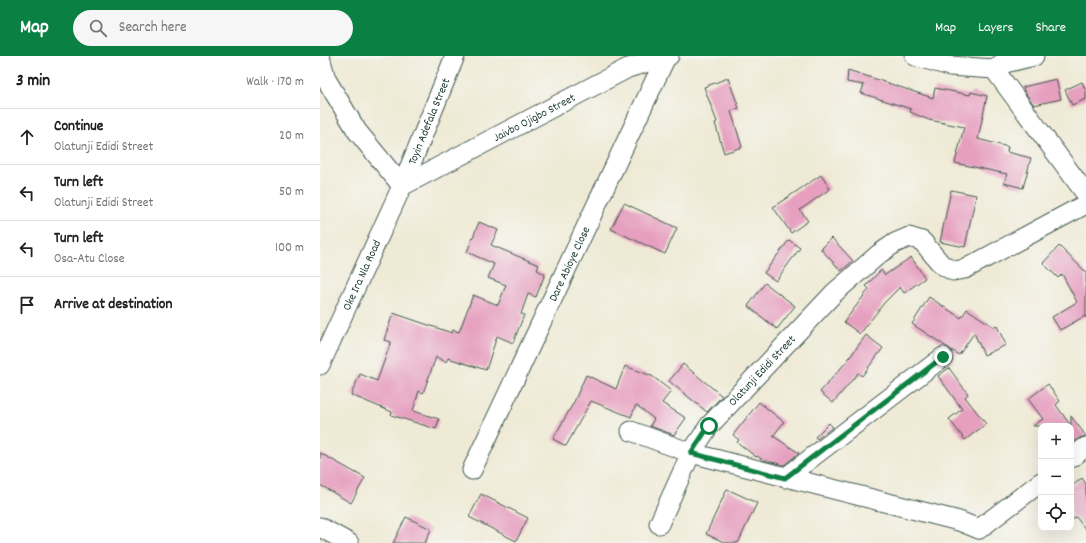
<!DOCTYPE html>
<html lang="en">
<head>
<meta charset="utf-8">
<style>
	:root { --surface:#fff; --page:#f6f6f6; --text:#202124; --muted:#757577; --line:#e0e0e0; --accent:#0b8043 }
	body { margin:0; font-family:Dekko,sans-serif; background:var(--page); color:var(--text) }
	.controls { position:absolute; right:12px; bottom:12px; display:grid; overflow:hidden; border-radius:8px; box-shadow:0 4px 16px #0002 }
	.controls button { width:36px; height:36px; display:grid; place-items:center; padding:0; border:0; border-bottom:1px solid var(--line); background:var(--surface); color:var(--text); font:20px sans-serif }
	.stop { position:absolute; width:12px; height:12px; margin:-9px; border:3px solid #0b8043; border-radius:50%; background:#fff }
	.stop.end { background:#0b8043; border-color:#fff; box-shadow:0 1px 4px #0008 }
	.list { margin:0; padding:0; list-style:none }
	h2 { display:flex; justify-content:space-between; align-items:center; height:52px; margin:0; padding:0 16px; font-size:17px }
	h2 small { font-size:13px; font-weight:400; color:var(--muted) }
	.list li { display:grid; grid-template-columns:26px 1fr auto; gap:12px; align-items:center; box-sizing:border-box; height:56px; padding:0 16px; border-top:1px solid var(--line) }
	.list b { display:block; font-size:15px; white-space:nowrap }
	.list p { margin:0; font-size:13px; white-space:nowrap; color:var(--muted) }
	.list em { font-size:13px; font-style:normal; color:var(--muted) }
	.icon { flex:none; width:22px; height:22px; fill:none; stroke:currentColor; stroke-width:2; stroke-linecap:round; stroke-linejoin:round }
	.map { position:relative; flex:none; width:766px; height:487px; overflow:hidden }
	header { display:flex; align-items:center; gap:24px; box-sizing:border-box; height:56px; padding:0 20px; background:var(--accent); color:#fff }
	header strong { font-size:19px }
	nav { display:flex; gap:22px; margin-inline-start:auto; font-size:14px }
	.search { width:280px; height:36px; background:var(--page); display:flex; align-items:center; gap:10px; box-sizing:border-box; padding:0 14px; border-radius:22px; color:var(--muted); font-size:15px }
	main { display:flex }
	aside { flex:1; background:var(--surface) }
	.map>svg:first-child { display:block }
	.building { fill:#e69fbf }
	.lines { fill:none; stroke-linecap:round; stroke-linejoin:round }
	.minor-casing { stroke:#3e574c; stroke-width:21 }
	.minor { stroke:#fff; stroke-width:19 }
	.route { stroke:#0b8043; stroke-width:5 }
	.labels { text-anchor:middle; stroke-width:3; stroke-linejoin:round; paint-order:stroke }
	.street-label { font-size:12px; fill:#1f3d34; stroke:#f6f6f2 }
</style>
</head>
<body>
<header>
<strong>Map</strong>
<div class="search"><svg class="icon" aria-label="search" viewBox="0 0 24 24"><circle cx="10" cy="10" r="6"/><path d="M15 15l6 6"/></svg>Search here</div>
<nav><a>Map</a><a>Layers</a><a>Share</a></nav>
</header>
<main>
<aside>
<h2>3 min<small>Walk · 170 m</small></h2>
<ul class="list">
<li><svg class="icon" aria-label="ahead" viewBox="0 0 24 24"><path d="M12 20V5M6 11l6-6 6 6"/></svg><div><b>Continue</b><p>Olatunji Edidi Street</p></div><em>20 m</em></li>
<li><svg class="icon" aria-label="left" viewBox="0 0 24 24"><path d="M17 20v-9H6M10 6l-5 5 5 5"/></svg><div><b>Turn left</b><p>Olatunji Edidi Street</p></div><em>50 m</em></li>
<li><svg class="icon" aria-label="left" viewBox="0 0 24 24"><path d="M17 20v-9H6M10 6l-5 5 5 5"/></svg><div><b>Turn left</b><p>Osa-Atu Close</p></div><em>100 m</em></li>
<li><svg class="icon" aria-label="arrive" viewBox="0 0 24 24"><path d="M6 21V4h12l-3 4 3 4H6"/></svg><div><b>Arrive at destination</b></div></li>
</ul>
</aside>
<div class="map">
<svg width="766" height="487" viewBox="0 0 766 487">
	<rect width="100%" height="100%" fill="#f6f6f2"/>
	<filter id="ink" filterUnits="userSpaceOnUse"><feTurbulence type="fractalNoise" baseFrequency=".025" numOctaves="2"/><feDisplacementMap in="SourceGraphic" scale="8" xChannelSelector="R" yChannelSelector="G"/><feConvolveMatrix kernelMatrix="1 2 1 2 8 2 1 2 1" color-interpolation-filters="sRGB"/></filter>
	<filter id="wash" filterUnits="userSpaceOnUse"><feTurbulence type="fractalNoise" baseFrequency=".012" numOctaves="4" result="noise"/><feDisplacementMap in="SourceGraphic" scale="16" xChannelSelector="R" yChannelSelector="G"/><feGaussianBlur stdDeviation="0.9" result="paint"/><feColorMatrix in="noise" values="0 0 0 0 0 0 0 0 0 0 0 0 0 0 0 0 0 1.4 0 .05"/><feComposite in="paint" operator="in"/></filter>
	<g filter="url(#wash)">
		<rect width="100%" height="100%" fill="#efead5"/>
		<g id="blocks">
			<!-- building -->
			<path class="building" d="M 528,14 L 613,42 L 615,32 L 650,39 L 651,36 L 667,40 L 658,83 L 688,91 L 687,96 L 711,102 L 703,132 L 684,127 L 687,118 L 635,107 L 644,71 L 609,64 L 590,56 L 591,53 L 541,37 L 544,29 L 527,26 Z
				M 408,22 L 419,52 L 411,55 L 422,91 L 404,97 L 395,67 L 397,66 L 384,31 Z
				M 736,23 L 741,43 L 714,49 L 704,35 L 703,31 Z
				M 762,26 L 766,35 L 766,43 L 752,49 L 745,34 Z
				M 501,119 L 510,133 L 480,154 L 488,165 L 471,177 L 453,151 Z
				M 631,134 L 656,139 L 645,191 L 620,186 Z
				M 304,147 L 357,172 L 345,198 L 291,173 Z
				M 159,166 L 178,174 L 171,189 L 219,209 L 217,214 L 225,218 L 216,241 L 208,238 L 201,258 L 204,259 L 193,287 L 177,280 L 166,314 L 128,302 L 126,306 L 116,301 L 103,337 L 99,335 L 93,355 L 119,363 L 116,373 L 71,359 L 72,356 L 31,339 L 40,318 L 57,325 L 71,286 L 64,284 L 73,257 L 132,277 L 133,274 L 139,276 L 153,239 L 178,249 L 186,229 L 168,222 L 174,208 L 147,196 Z
				M 512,182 L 533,205 L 521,215 L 501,193 Z
				M 469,184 L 480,192 L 456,225 L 444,217 Z
				M 739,190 L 766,216 L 766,262 L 765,260 L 740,274 L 732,261 L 757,246 L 742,218 L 738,222 L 723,207 Z
				M 591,201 L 605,222 L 584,237 L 580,231 L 564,247 L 540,278 L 524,266 L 549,233 L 546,230 L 561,214 L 565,219 Z
				M 445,227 L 475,250 L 457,273 L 428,250 Z
				M 609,241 L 641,262 L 647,253 L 674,271 L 677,270 L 686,289 L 664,299 L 654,277 L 639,299 L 592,268 Z
				M 546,279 L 563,292 L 542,320 L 538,317 L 513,347 L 500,336 L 527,305 Z
				M 363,308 L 402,340 L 387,356 L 349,325 Z
				M 305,310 L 332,320 L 351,335 L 342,347 L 366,362 L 354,379 L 330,370 L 334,363 L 316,349 L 311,361 L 271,345 L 246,390 L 233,383 L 254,346 L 266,319 L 296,333 Z
				M 629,312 L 648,338 L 645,341 L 666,368 L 645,384 L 629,363 L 642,353 L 618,320 Z
				M 728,328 L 740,345 L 736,349 L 751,370 L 713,370 L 723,363 L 708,343 Z
				M 439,346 L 464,366 L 453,380 L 479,397 L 464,409 L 443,404 L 437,400 L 436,401 L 417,386 L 419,384 L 413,379 Z
				M 751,360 L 766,380 L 759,382 L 751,388 Z
				M 509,367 L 513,371 L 497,383 L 495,381 Z
				M 0,397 L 45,422 L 31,447 L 0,429 Z
				M 762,422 L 766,428 L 766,474 L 756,461 L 751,465 L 751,431 Z
				M 407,433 L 437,447 L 418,487 L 406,487 L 386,478 Z
				M 161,438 L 208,462 L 196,485 L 149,461 Z
				M 86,461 L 111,473 L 105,487 L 73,487 Z"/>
		</g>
	</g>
	<g filter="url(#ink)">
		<use href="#blocks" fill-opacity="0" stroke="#3e574c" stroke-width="1"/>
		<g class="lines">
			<!-- minor casing -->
			<g class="minor-casing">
				<g id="minor">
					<path d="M 595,0 L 630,10 L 674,13 L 681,8 L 714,0"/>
					<path d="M 0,1 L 6,23 L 37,75 L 82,130"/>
					<path d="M 674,13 L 766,138"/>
					<path id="s1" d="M 82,130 L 308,12 L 349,0"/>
					<path id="s2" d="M 0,309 L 82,130 L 135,0"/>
					<path d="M 311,375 L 371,397 L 339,468"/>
					<path d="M 751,402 L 766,391"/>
					<path id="s3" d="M 152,414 L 346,1"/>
					<path d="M 465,422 L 623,301"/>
					<path d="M 0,471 L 29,487"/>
					<path id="s4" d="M 659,473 L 639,465 L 371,397 L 389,370 L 514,237 L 559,198 L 575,187 L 589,181 L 602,185 L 621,208 L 633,215 L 645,213 L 766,148"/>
					<path d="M 659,473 L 721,426"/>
				</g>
			</g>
			<!-- minor -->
			<use href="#minor" class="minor"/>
		</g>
	</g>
	<g class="lines" filter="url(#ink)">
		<!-- route -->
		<path class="route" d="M 389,370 L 371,397 L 465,422 L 623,301"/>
	</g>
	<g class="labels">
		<!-- street labels -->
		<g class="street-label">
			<text dy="4" stroke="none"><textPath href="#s1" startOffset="149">Jaivbo Ojigbo Street</textPath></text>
			<text dy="4" stroke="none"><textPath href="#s2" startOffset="267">Toyin Adefala Street</textPath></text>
			<text dy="4" stroke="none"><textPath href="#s3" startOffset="228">Dare Abioye Close</textPath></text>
			<text dy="4" stroke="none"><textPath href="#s2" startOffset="99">Oke Ira Nla Road</textPath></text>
			<text dy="4" stroke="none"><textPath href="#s4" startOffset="407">Olatunji Edidi Street</textPath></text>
		</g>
	</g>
</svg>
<div class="controls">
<button>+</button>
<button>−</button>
<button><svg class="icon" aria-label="locate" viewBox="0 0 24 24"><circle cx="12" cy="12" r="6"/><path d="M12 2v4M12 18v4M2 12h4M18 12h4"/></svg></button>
</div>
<div class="stop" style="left:389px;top:370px"></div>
<div class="stop end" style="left:623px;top:301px"></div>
</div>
</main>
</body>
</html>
